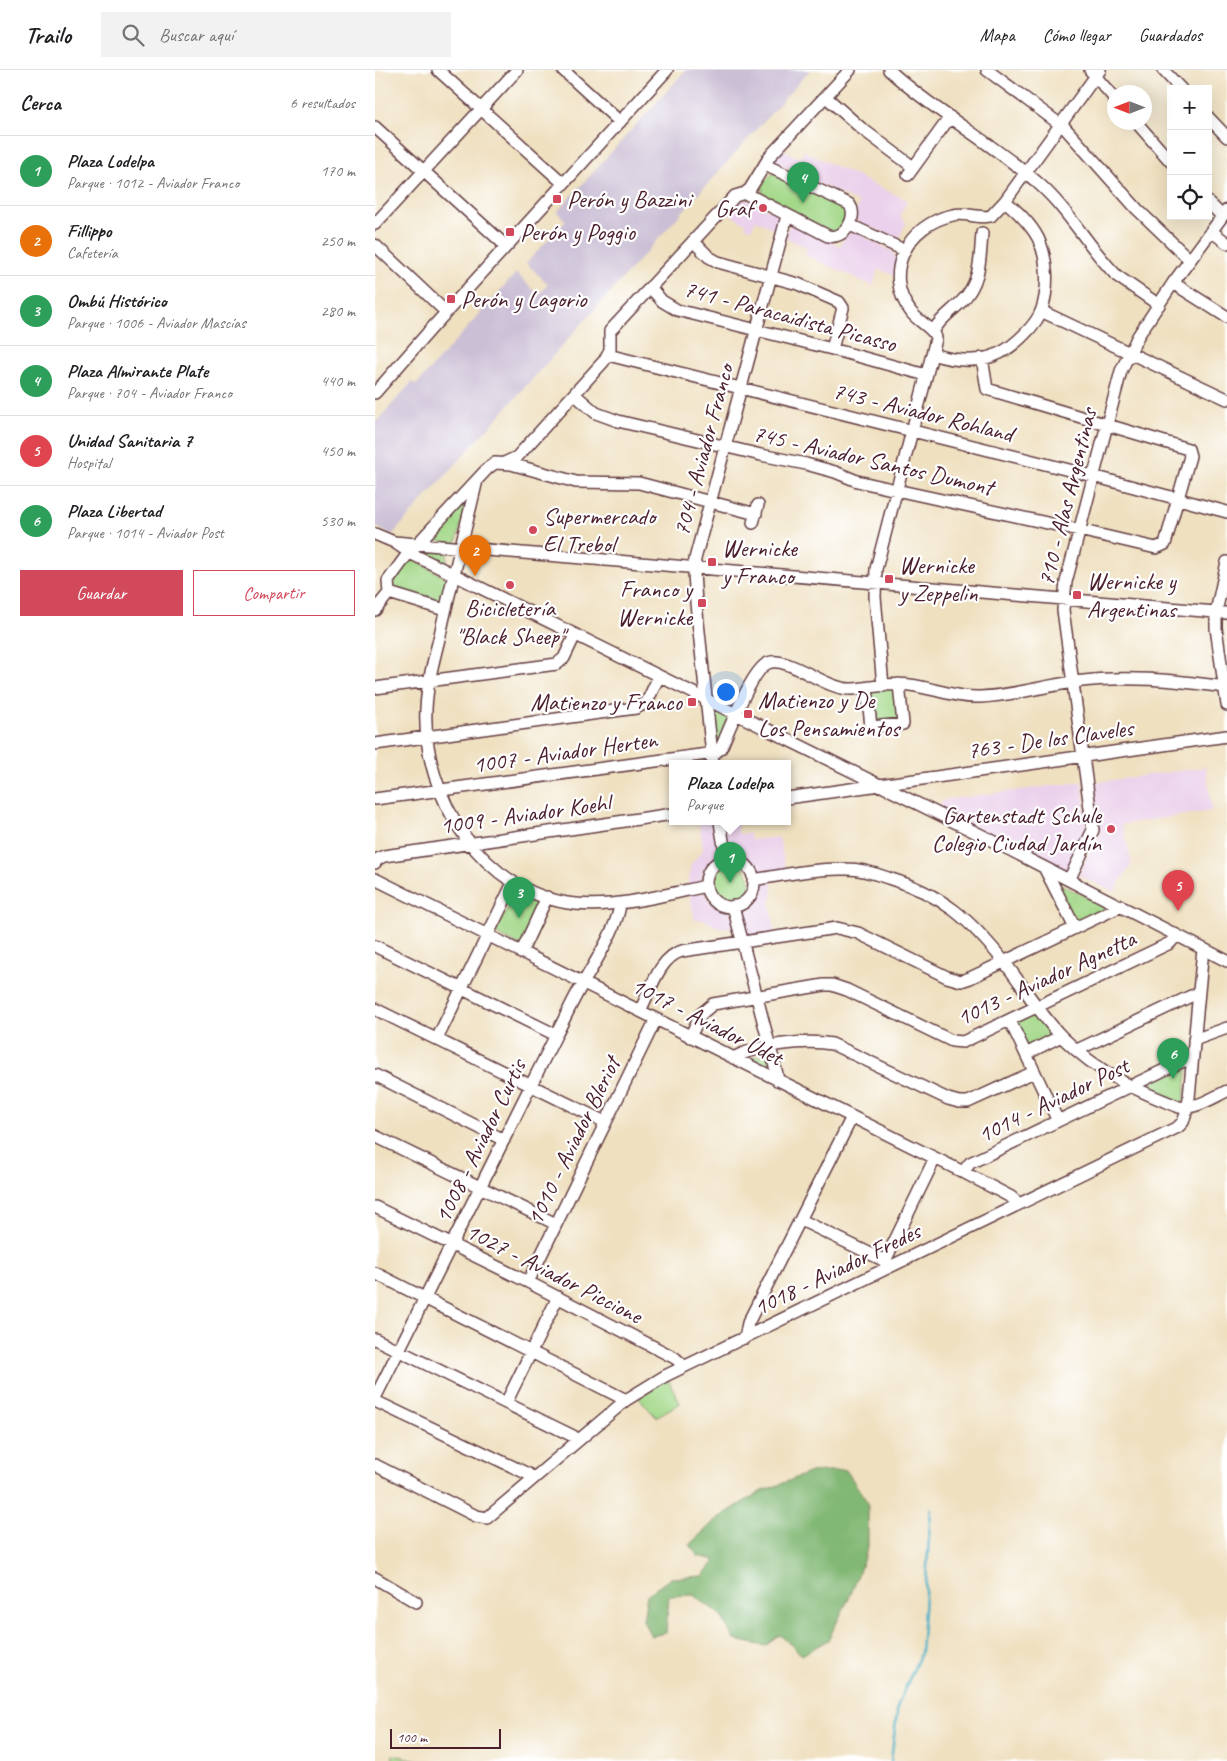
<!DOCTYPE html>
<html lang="es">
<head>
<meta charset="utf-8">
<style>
	:root { --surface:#fff; --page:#f2f2f2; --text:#202124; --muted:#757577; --line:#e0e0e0; --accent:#d1495b }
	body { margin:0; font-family:Caveat,sans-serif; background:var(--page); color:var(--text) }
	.controls { position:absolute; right:15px; top:15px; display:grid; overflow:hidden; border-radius:0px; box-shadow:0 5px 20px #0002 }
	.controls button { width:45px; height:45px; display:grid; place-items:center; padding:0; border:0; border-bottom:1px solid var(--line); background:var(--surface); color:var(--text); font:25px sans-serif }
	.compass { position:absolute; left:732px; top:15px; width:45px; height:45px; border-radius:50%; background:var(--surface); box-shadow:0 5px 20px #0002; rotate:270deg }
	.scale { position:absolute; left:15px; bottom:12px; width:111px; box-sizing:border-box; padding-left:5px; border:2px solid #4a1f2b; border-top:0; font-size:14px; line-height:18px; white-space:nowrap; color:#4a1f2b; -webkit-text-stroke:4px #fff; paint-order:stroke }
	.you { position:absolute; left:350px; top:621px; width:18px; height:18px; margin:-12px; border:4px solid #fff; border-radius:50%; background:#1a73e8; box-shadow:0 0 0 8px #1a73e833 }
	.badge { display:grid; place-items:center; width:32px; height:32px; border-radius:50%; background:var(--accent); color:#fff; font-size:16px; font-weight:700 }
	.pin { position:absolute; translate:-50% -41px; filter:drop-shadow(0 1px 2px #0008) }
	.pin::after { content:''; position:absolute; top:26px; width:18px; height:15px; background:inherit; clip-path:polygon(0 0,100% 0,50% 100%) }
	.popup { position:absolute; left:294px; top:690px; width:122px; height:65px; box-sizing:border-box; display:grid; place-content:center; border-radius:0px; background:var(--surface); filter:drop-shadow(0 1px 4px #0005); font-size:16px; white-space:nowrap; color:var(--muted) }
	.popup b { font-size:19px; color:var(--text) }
	.popup::after { content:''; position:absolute; left:50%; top:100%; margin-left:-10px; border:10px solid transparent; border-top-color:var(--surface) }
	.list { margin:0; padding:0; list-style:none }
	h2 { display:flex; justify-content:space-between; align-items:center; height:65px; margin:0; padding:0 20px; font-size:21px }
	h2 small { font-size:16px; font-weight:400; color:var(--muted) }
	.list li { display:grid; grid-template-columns:32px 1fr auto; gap:15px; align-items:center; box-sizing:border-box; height:70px; padding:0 20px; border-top:1px solid var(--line) }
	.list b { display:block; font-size:19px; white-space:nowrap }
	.list p { margin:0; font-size:16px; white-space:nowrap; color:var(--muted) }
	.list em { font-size:16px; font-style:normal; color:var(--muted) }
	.actions { display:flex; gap:10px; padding:15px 20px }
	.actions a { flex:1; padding:11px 0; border:1px solid var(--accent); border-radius:0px; text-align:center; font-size:18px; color:var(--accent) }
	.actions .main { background:var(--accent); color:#fff }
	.icon { flex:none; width:28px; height:28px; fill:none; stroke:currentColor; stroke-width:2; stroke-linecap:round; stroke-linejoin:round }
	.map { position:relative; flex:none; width:852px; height:1691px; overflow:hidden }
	header { display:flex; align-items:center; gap:30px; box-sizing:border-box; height:70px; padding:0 25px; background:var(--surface); border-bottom:1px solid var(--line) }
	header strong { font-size:24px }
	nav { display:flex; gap:28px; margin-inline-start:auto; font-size:18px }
	.search { width:350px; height:45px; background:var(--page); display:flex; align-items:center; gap:12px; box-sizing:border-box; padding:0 18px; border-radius:0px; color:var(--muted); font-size:19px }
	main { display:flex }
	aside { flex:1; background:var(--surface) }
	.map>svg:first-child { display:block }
	.built { fill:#ebd1eb }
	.industrial { fill:#cbbfd5 }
	.green { fill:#a3d888; stroke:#767c5a }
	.forest { fill:#82b874; stroke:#666c50 }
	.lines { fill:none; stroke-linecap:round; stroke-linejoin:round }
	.stream { stroke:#46aec5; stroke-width:2.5 }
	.minor-casing { stroke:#633c41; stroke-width:14 }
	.minor { stroke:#fff; stroke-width:11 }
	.poi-dot { fill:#d1495b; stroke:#fff; stroke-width:2 }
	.labels { text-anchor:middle; stroke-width:4.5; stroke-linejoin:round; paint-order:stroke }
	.poi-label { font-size:24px; fill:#4a1f2b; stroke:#fff; text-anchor:start }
	.street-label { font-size:24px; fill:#4a1f2b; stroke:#fff }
</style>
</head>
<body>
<header>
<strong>Trailo</strong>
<div class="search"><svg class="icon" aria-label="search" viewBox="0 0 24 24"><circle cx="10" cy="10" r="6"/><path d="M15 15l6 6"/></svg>Buscar aquí</div>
<nav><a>Mapa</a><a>Cómo llegar</a><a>Guardados</a></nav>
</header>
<main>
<aside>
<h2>Cerca<small>6 resultados</small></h2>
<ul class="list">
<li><span class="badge" style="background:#2e9e5b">1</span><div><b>Plaza Lodelpa</b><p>Parque · 1012 - Aviador Franco</p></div><em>170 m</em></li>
<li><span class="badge" style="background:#e8710a">2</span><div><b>Fillippo</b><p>Cafetería</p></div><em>250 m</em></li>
<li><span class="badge" style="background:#2e9e5b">3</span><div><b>Ombú Histórico</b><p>Parque · 1006 - Aviador Mascías</p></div><em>280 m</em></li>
<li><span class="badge" style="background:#2e9e5b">4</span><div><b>Plaza Almirante Plate</b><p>Parque · 704 - Aviador Franco</p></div><em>440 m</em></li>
<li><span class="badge" style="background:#e0444e">5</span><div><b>Unidad Sanitaria 7</b><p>Hospital</p></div><em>450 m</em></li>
<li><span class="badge" style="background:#2e9e5b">6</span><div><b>Plaza Libertad</b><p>Parque · 1014 - Aviador Post</p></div><em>530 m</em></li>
</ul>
<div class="actions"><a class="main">Guardar</a><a>Compartir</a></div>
</aside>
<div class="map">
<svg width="852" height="1691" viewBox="0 0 852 1691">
	<rect width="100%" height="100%" fill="#fff"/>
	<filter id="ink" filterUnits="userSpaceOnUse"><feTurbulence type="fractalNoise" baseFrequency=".02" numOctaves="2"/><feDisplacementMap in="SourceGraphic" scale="10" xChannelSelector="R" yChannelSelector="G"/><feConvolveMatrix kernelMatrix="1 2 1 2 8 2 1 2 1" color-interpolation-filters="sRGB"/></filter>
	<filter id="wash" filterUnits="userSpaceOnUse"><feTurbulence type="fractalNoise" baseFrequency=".0096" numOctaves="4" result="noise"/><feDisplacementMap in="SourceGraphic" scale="20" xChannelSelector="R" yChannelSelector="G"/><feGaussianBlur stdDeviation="1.12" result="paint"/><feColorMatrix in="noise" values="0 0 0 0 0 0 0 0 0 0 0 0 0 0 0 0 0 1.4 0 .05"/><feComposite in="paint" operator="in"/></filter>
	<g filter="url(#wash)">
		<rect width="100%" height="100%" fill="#efe0c0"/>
		<!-- built -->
		<path class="built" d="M 407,79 L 425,88 L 429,81 L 532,130 L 525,146 L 531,153 L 523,170 L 481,150 L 479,146 L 484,133 L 400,93 L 398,89 Z
			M 361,128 L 368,128 L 407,146 L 406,163 L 381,150 L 376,159 L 370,157 L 371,153 L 362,149 L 351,141 Z
			M 416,153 L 420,153 L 465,176 L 472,163 L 479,161 L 517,181 L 522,189 L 521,206 L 503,199 L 498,216 L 430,185 L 432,178 L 409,167 Z
			M 831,697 L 837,741 L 748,754 L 747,756 L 757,793 L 739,822 L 703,805 L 725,762 L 717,713 Z
			M 707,712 L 713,764 L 695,803 L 564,739 L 568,730 Z
			M 324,752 L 341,752 L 345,785 L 336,791 L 329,799 L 326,813 L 312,817 L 316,794 L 328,780 Z
			M 347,752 L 362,752 L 364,764 L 374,763 L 376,770 L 404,767 L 411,802 L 384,805 L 380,796 L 375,791 L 366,788 L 355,787 Z
			M 397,811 L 398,822 L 395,832 L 400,865 L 371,869 L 362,836 L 374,830 L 382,814 Z
			M 328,822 L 338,835 L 356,841 L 361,858 L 342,857 L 328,849 L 320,850 L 314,823 Z"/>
		<!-- industrial -->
		<path class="industrial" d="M 311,0 L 435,0 L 17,465 L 0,456 L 0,353 L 37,312 L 41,315 L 141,203 L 164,225 L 173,214 L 151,193 L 191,151 L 182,142 Z"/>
		<!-- green -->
		<path class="green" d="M 398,103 L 473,137 L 473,152 L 462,165 L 386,127 L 389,112 Z
			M 93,428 L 81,474 L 56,470 L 54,468 L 88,429 Z
			M 45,479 L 72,482 L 72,494 L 70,495 L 43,481 Z
			M 37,488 L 74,510 L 69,535 L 20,522 L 18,513 L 33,489 Z
			M 524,614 L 528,654 L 496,657 L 492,618 Z
			M 337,641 L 355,649 L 340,678 Z
			M335 813a20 20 0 1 1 40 0a20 20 0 1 1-40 0Z
			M 677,810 L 733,838 L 702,854 Z
			M 142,821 L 167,833 L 146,876 L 120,863 Z
			M 663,940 L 684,966 L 652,981 L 638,953 Z
			M 394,983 L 399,1003 L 366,990 Z
			M 810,996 L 812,1001 L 809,1030 L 805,1032 L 767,1017 Z
			M 293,1309 L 305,1333 L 281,1347 L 263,1327 Z
			M 18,1685 L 49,1691 L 17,1691 Z"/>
		<!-- forest -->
		<path class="forest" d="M 471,1400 L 493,1433 L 493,1477 L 476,1524 L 453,1570 L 427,1585 L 405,1565 L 390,1576 L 360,1570 L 345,1544 L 318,1525 L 294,1526 L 291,1563 L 276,1566 L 268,1551 L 272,1525 L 296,1508 L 328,1506 L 341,1490 L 323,1486 L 314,1475 L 343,1448 L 383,1423 L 436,1402 Z"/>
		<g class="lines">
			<!-- stream -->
			<path class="stream" d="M 516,1691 L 523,1634 L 546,1583 L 556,1439"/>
		</g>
	</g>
	<g filter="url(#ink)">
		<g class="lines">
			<!-- minor casing -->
			<g class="minor-casing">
				<path id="minor" d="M 63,0 L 188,113
					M 188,0 L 245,52
					M 514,0 C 560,42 616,72 663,113 C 694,140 713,177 742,206 L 784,235
					M 612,0 L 690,58 L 762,139 L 815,190
					M 715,0 L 740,29
					M 788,0 L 806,19
					M 451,27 L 486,58 L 538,97
					M 833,47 L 852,67
					M 761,52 L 796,92
					M 0,57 L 131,176
					M 533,105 L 575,47
					M 370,123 L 453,166 C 470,170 484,146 474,134 L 390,95
					M 630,131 L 725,0
					M 833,132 L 847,146
					M 0,154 L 142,0
					M 475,155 L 529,180
					M 836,161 L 852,173
					M 318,171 L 334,187 L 343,192 L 423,214 L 464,232 L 468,238 L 457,279
					M 0,175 L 71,242
					M 798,213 L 852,247
					M 275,217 L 287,231 L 302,240 L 457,279 L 551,305
					M 666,241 L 852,329
					M 559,260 C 566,248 576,242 586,232 C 606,213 605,188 607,163
					M 233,285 L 718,406 L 852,442
					M 0,323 L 56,259 L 292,0
					M 199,324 L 221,343 L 243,351 L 386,385 L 431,394 L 460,402 L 482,411 L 521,420 L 704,460 L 781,478 L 790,474 L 815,386 L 813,379 L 612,319 L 607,288
					M 129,393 L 142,387 L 229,291 L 235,280 L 235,261 L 360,126 L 370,123 L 375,119 L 395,86 L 475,0
					M 102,410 C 90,462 76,513 65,565 C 59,589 52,614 51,639 C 47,727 108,824 200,834 C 244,838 289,825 331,816
					M 378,453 L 383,435
					M 0,464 L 19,472 L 35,483 L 610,767 L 852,891
					M 19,472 L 852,543
					M 852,492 L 841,542 L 841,558 L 852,635
					M 14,523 L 70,540
					M 0,540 L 14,523 L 13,511 L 32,485 L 113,398 L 120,393 L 136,394 L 201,412 L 264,413 L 381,444
					M 508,616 L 500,527 L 501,499 L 561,269 C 561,259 543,252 536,242 C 506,203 533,154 578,145 C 591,142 603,149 616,146 L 630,131 C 643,142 655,153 663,168 C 673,189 674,217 667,239 C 662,255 639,276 625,283 C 603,294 579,291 557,284
					M 0,618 L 182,594 L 189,588 L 200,565
					M 492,618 L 496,657 L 528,654 L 524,614
					M 0,674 L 261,638 L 272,632 L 284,606
					M 338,694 L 321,533 L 319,503 L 320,489 L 412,146
					M 412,728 L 852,666
					M 0,729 L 340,683 L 346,678 C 354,660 377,599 393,593 C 414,585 451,621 478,619 C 497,618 516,612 535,615 C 558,618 581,628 605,627 C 637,626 668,616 699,612 C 750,605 799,610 850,617
					M 345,752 L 351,789
					M331 813a24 24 0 1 1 48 0a24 24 0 1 1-48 0Z
					M 0,793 L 3,789 L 9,786 L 298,744
					M 670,799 L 700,858
					M 0,809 L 588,1102 L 636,1127 L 644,1134
					M 378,810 C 409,805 440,798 472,799 C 486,799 499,803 513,808 C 567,824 595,849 630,893 C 649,917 666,946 688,968 C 724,1003 758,1019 804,1037 C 821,1039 837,1028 852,1021
					M 694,810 L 718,760 L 688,540 L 691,512 L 746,301 L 763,266 L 798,213 L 852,140
					M 358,836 L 402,1004 L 402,1010
					M 0,876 L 181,965
					M 146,883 L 172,827
					M 0,939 L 230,1052
					M 265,941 C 275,922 284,887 307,881 L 462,858 L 483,863 L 572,907 L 586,911 L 595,908 L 746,836
					M 635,951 L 683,1051
					M 315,967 L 326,944 L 338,934 L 449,915 L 457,915 L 472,920 L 577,971 L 588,972 L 795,873 L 801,866
					M 62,969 L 138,813
					M 819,970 L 852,958
					M 702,980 L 816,926 L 822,925
					M 651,984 L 686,966
					M 358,988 C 382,975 430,969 457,974 L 573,1029 L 584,1032 L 593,1032 L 659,1002
					M 0,1005 L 129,1070
					M 0,1066 L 181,1154
					M 588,1102 L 595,1093 L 806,992 L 817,989
					M 0,1137 L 153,1212 L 300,1288 L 309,1296
					M 426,1150 L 510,1191
					M 512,1197 L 510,1191 L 560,1088
					M 0,1203 L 251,1330
					M 153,1212 L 281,949
					M 370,1268 L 373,1253 L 477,1047
					M 0,1269 L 198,1366 L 203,1370
					M 0,1328 L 181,965 C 189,950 196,934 204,920 C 216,899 244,856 245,833
					M 0,1331 L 153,1404 L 158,1408
					M 131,1333 L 183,1227
					M 0,1395 L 101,1446 L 112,1448 L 251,1330 L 290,1306 L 803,1057 L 808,1052 L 813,1038 L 828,879
					M 0,1508 L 41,1532"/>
			</g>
			<!-- minor -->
			<use href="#minor" class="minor"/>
		</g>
	</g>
	<!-- markers -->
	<g class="poi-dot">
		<rect x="177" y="124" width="10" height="10" rx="2.5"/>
		<circle cx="388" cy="138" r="5"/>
		<rect x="130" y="157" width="10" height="10" rx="2.5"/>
		<rect x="71" y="224" width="10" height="10" rx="2.5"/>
		<circle cx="158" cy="460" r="5"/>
		<rect x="332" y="487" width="10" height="10" rx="2.5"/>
		<rect x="509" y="504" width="10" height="10" rx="2.5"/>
		<circle cx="135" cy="515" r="5"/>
		<rect x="697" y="520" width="10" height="10" rx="2.5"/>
		<rect x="322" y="528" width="10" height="10" rx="2.5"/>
		<rect x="312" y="627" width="10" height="10" rx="2.5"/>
		<rect x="368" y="639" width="10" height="10" rx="2.5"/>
		<circle cx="736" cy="759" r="5"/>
	</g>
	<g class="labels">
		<!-- poi labels -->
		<g class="poi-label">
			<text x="192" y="137">Perón y Bazzini</text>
			<text x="378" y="146" text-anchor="end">Graf</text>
			<text x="145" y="170">Perón y Poggio</text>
			<text x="86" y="237">Perón y Lagorio</text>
			<text x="168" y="454">Supermercado<tspan x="168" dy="28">El Trebol</tspan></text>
			<text x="347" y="486">Wernicke<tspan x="347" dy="28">y Franco</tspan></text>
			<text x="524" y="503">Wernicke<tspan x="524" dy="28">y Zeppelin</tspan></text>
			<text x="712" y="519">Wernicke y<tspan x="712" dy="28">Argentinas</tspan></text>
			<text x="317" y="527" text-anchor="end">Franco y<tspan x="317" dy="28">Wernicke</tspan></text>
			<text x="135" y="546" text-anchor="middle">Bicicletería<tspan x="135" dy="28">"Black Sheep"</tspan></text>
			<text x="383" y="638">Matienzo y De<tspan x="383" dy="28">Los Pensamientos</tspan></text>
			<text x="307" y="640" text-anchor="end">Matienzo y Franco</text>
			<text x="726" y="753" text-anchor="end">Gartenstadt Schule<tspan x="726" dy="28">Colegio Ciudad Jardín</tspan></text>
		</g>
		<!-- street labels -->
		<g class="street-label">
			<text transform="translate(415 246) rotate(15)" y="8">741 - Paracaidista Picasso</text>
			<text transform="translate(548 342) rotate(14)" y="8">743 - Aviador Rohland</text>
			<text transform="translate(328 380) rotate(-75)" y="8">704 - Aviador Franco</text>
			<text transform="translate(498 390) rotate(13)" y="8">745 - Aviador Santos Dumont</text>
			<text transform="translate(692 427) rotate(-76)" y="8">710 - Alas Argentinas</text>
			<text transform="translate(675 669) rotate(-8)" y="8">763 - De los Claveles</text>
			<text transform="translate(190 682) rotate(-8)" y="8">1007 - Aviador Herten</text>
			<text transform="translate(150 744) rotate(-8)" y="8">1009 - Aviador Koehl</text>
			<text transform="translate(671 908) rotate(-25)" y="8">1013 - Aviador Agnetta</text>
			<text transform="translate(332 951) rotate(27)" y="8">1017 - Aviador Udet</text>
			<text transform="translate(678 1030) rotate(-26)" y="8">1014 - Aviador Post</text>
			<text transform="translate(105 1071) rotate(-64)" y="8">1008 - Aviador Curtis</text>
			<text transform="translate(198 1071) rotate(-64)" y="8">1010 - Aviador Bleriot</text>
			<text transform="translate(462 1199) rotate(-26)" y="8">1018 - Aviador Fredes</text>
			<text transform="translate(179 1203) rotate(27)" y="8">1027 - Aviador Piccione</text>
		</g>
	</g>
</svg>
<div class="controls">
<button>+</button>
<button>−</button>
<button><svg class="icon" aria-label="locate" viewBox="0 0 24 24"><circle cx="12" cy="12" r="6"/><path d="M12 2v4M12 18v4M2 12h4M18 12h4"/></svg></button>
</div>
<svg class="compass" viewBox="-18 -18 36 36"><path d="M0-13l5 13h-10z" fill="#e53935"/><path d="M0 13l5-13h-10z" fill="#757577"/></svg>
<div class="scale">100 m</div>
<div class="you"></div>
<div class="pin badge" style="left:355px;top:813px;background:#2e9e5b">1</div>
<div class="popup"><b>Plaza Lodelpa</b>Parque</div>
<div class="pin badge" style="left:100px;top:506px;background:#e8710a">2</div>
<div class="pin badge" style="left:144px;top:848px;background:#2e9e5b">3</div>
<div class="pin badge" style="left:428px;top:133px;background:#2e9e5b">4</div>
<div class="pin badge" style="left:803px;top:841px;background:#e0444e">5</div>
<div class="pin badge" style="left:798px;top:1009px;background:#2e9e5b">6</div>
</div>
</main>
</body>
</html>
